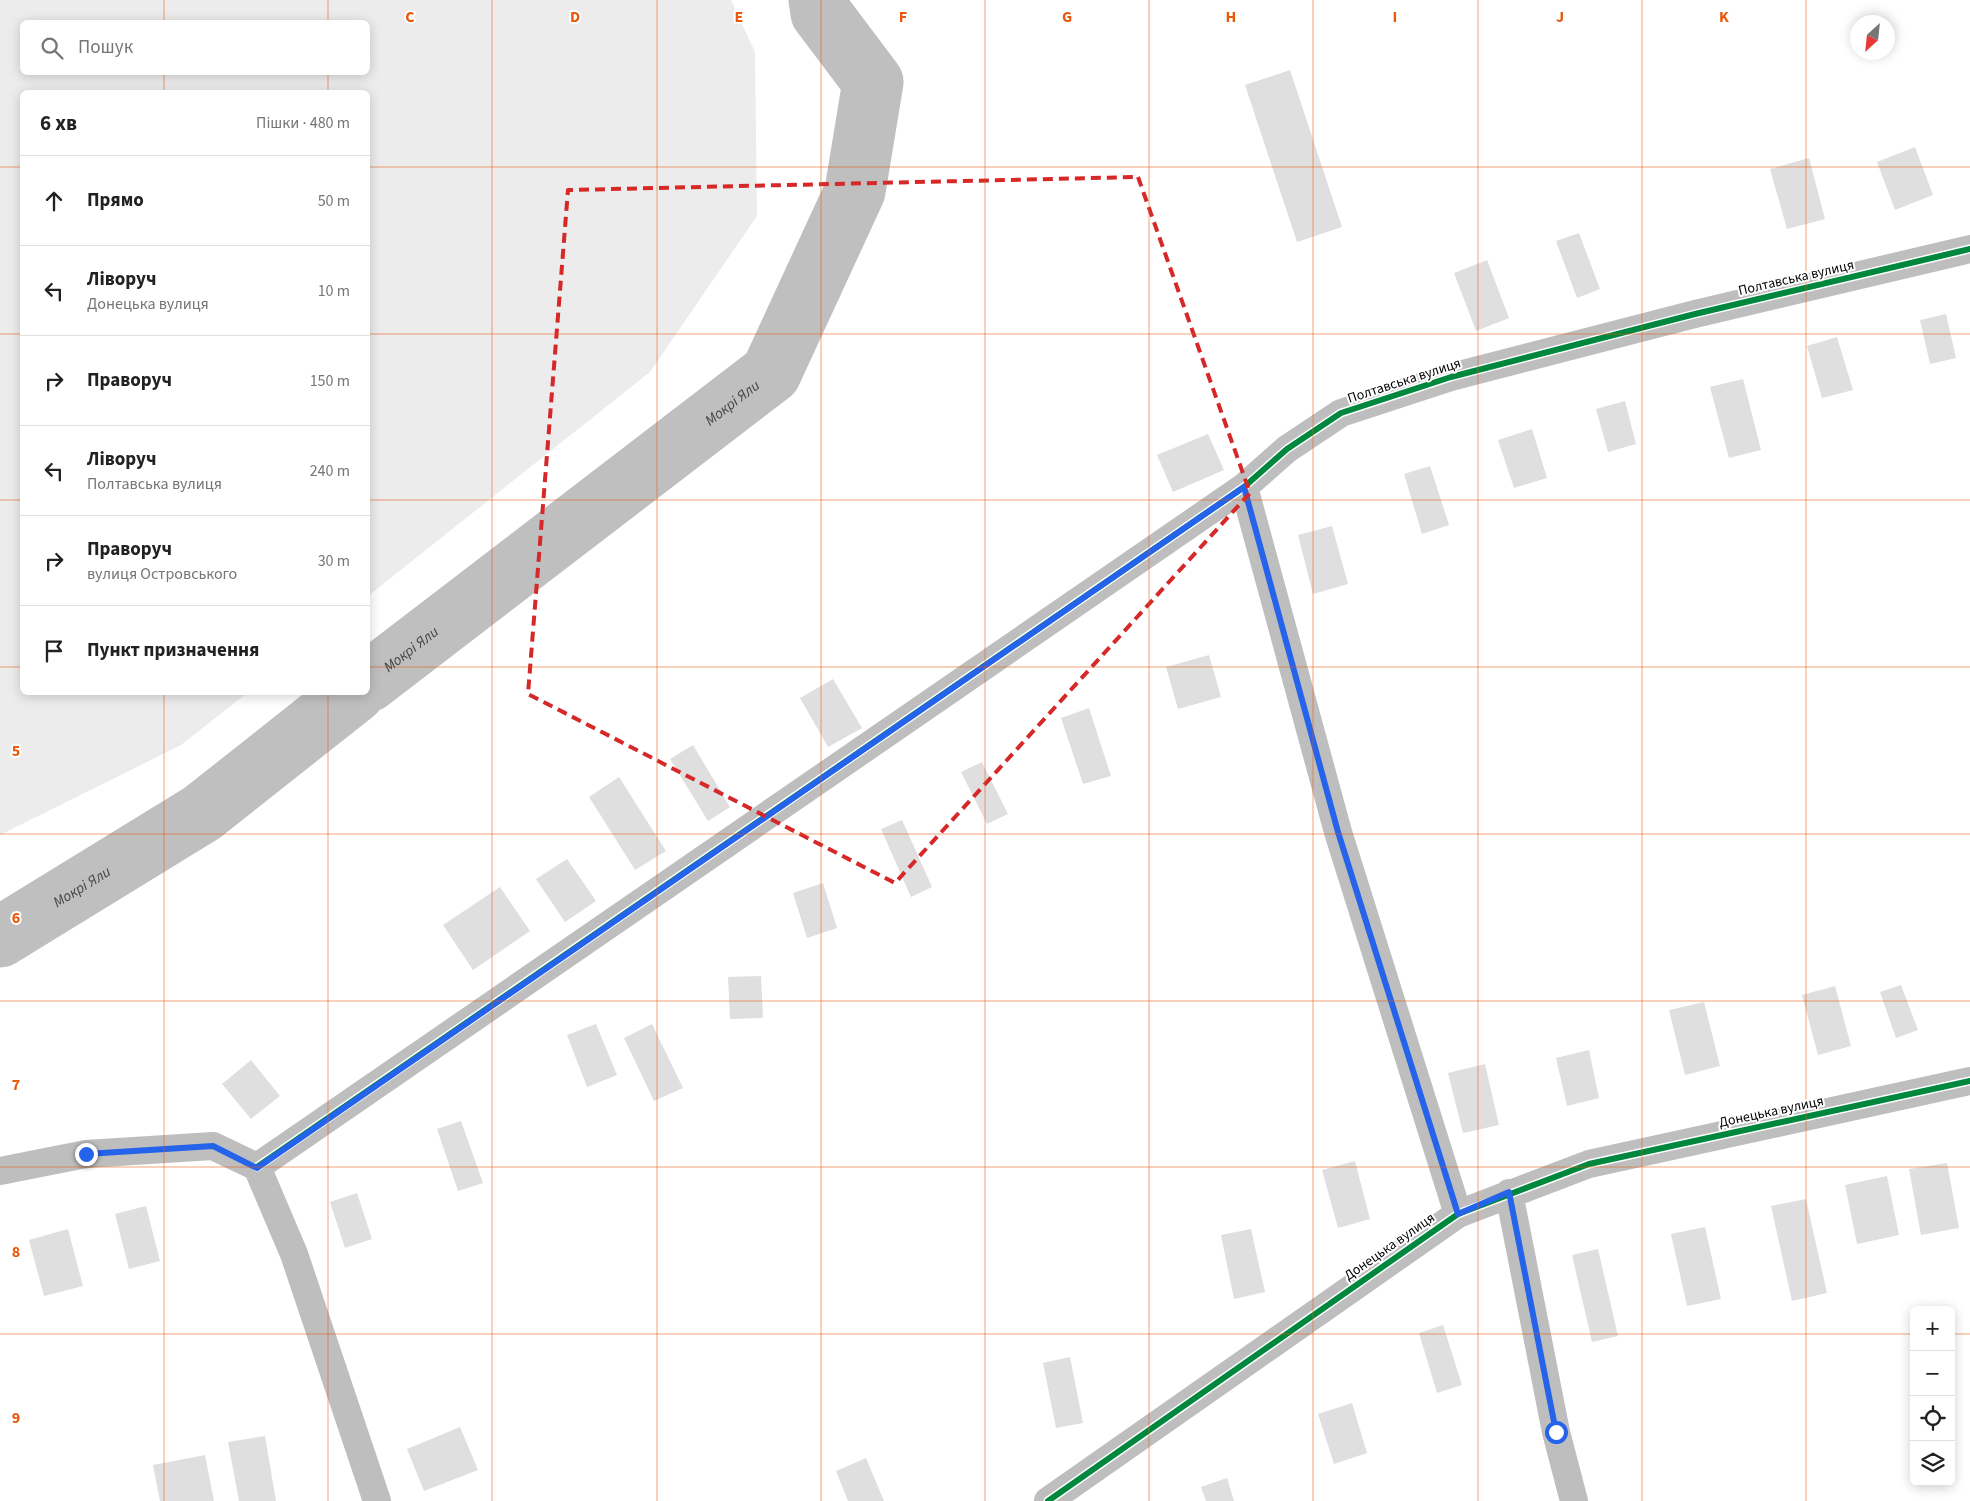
<!DOCTYPE html>
<html lang="uk">
<head>
<meta charset="utf-8">
<style>
	:root { --surface:#fff; --page:#f6f6f6; --text:#222; --muted:#767676; --line:#e0e0e0 }
	body { margin:0; font-family:"Source Sans 3",sans-serif; background:var(--page); color:var(--text) }
	.controls { position:absolute; right:15px; bottom:15px; display:grid; overflow:hidden; border-radius:8px; box-shadow:0 2px 12px #0003 }
	.controls button { width:45px; height:45px; display:grid; place-items:center; padding:0; border:0; border-bottom:1px solid var(--line); background:var(--surface); color:var(--text); font:25px sans-serif }
	.compass { position:absolute; left:1850px; top:15px; width:45px; height:45px; border-radius:50%; background:var(--surface); box-shadow:0 2px 12px #0003; rotate:207deg }
	.stop { position:absolute; width:15px; height:15px; margin:-11px; border:4px solid #2563eb; border-radius:50%; background:#fff }
	.stop.end { background:#2563eb; border-color:#fff; box-shadow:0 1px 5px #0008 }
	.list { margin:0; padding:0; list-style:none }
	h2 { display:flex; justify-content:space-between; align-items:center; height:65px; margin:0; padding:0 20px; font-size:21px }
	h2 small { font-size:16px; font-weight:400; color:var(--muted) }
	.list li { display:grid; grid-template-columns:32px 1fr auto; gap:15px; align-items:center; box-sizing:border-box; height:90px; padding:0 20px; border-top:1px solid var(--line) }
	.list b { display:block; font-size:19px; white-space:nowrap }
	.list p { margin:0; font-size:16px; white-space:nowrap; color:var(--muted) }
	.list em { font-size:16px; font-style:normal; color:var(--muted) }
	.icon { flex:none; width:28px; height:28px; fill:none; stroke:currentColor; stroke-width:2; stroke-linecap:round; stroke-linejoin:round }
	.map { position:relative; flex:none; width:1970px; height:1501px; overflow:hidden }
	.search { position:absolute; background:var(--surface); box-shadow:0 2px 12px #0003; left:20px; top:20px; width:350px; height:55px; display:flex; align-items:center; gap:12px; box-sizing:border-box; padding:0 18px; border-radius:8px; color:var(--muted); font-size:19px }
	.panel { position:absolute; background:var(--surface); box-shadow:0 2px 12px #0003; left:20px; top:90px; width:350px; height:605px; border-radius:8px }
	.map>svg:first-child { display:block }
	.green { fill:#ececec; fill-rule:evenodd }
	.lines { fill:none; stroke-linecap:round; stroke-linejoin:round }
	.river { stroke:#bfbfbf; stroke-width:61 }
	.building { fill:#dfdfdf }
	.street { stroke:#bebebe; stroke-width:28 }
	.cycleway-casing { stroke:#fff; stroke-width:9 }
	.cycleway { stroke:#00873e; stroke-width:6 }
	.route { stroke:#2563eb; stroke-width:6 }
	.marked { fill:none; stroke:#d62828; stroke-width:4; stroke-dasharray:10 6; stroke-linejoin:round }
	.grid { fill:none; stroke:#e8590c; stroke-width:1; stroke-opacity:0.55 }
	.labels { text-anchor:middle; stroke-width:4; stroke-linejoin:round; paint-order:stroke }
	.street-label { font-size:14px; fill:#000; stroke:#fff }
	.water-label { font-size:15px; font-style:italic; fill:#444; stroke:#fff }
	.grid-label { font-size:16px; text-anchor:middle; font-weight:bold; fill:#e8590c; stroke:#fff; stroke-width:4; stroke-linejoin:round; paint-order:stroke }
</style>
</head>
<body>
<div class="map">
<svg width="1970" height="1501" viewBox="0 0 1970 1501">
	<rect width="100%" height="100%" fill="#fff"/>
	<!-- green -->
	<path class="green" d="M 0,0 L 731,0 L 755,52 L 757,216 L 650,372 L 368,596 L 368,92 L 22,92 L 22,692 L 247,693 L 181,745 L 0,835 ZM 22,22 L 368,22 L 368,72 L 22,72 Z"/>
	<g class="lines">
		<!-- river -->
		<g class="river">
			<path id="s1" d="M 368,682 L 771,373 L 855,191 L 873,82 L 821,13 L 819,0"/>
			<path id="s2" d="M 0,937 L 202,813 L 355,692"/>
		</g>
	</g>
	<!-- building -->
	<path class="building" d="M 1290,70 L 1342,227 L 1297,242 L 1245,85 Z
		M 1915,147 L 1933,195 L 1895,210 L 1877,162 Z
		M 1809,158 L 1825,219 L 1787,229 L 1770,169 Z
		M 1579,233 L 1600,289 L 1577,298 L 1556,241 Z
		M 1487,260 L 1509,318 L 1476,331 L 1454,273 Z
		M 1946,314 L 1956,358 L 1930,364 L 1920,320 Z
		M 1837,337 L 1853,390 L 1822,398 L 1807,346 Z
		M 1743,379 L 1761,450 L 1729,458 L 1710,387 Z
		M 1625,401 L 1636,444 L 1608,452 L 1596,409 Z
		M 1532,429 L 1547,478 L 1514,488 L 1498,440 Z
		M 1208,434 L 1224,470 L 1173,492 L 1157,455 Z
		M 1430,466 L 1449,525 L 1422,534 L 1404,474 Z
		M 1332,526 L 1348,584 L 1313,594 L 1298,535 Z
		M 1209,655 L 1221,697 L 1178,709 L 1166,667 Z
		M 833,679 L 862,728 L 828,747 L 800,698 Z
		M 1089,708 L 1111,776 L 1083,784 L 1061,718 Z
		M 693,745 L 730,807 L 708,821 L 670,759 Z
		M 982,762 L 1008,814 L 987,824 L 961,772 Z
		M 619,777 L 666,851 L 635,870 L 589,797 Z
		M 902,820 L 932,887 L 911,897 L 881,829 Z
		M 567,859 L 596,901 L 565,922 L 536,879 Z
		M 823,883 L 837,928 L 807,938 L 793,893 Z
		M 500,887 L 530,931 L 473,970 L 443,925 Z
		M 761,976 L 763,1018 L 730,1019 L 728,977 Z
		M 1901,985 L 1918,1030 L 1896,1038 L 1880,992 Z
		M 1835,986 L 1851,1046 L 1818,1055 L 1802,995 Z
		M 1704,1002 L 1720,1066 L 1685,1075 L 1669,1010 Z
		M 596,1024 L 617,1075 L 587,1087 L 567,1035 Z
		M 652,1024 L 683,1088 L 654,1101 L 624,1038 Z
		M 1589,1050 L 1599,1098 L 1567,1106 L 1556,1058 Z
		M 251,1060 L 280,1096 L 251,1119 L 222,1084 Z
		M 1485,1064 L 1499,1125 L 1463,1133 L 1448,1073 Z
		M 461,1121 L 483,1183 L 458,1191 L 437,1129 Z
		M 1355,1161 L 1370,1219 L 1338,1228 L 1322,1170 Z
		M 1947,1163 L 1959,1228 L 1921,1235 L 1909,1169 Z
		M 1887,1176 L 1899,1235 L 1857,1244 L 1845,1185 Z
		M 357,1193 L 372,1239 L 345,1248 L 330,1202 Z
		M 1806,1199 L 1827,1293 L 1792,1301 L 1771,1206 Z
		M 146,1206 L 160,1261 L 129,1269 L 115,1214 Z
		M 1705,1227 L 1721,1299 L 1687,1306 L 1671,1234 Z
		M 68,1229 L 83,1286 L 44,1296 L 29,1240 Z
		M 1251,1229 L 1265,1292 L 1234,1299 L 1221,1235 Z
		M 1598,1249 L 1618,1336 L 1592,1342 L 1572,1255 Z
		M 1443,1325 L 1462,1385 L 1437,1393 L 1419,1333 Z
		M 1070,1357 L 1083,1423 L 1056,1428 L 1043,1363 Z
		M 1352,1403 L 1367,1453 L 1334,1464 L 1318,1414 Z
		M 460,1427 L 478,1470 L 424,1491 L 407,1449 Z
		M 265,1436 L 276,1501 L 239,1501 L 228,1442 Z
		M 205,1455 L 214,1501 L 160,1501 L 153,1465 Z
		M 866,1458 L 884,1501 L 848,1501 L 836,1471 Z
		M 1227,1478 L 1234,1501 L 1206,1501 L 1201,1487 Z"/>
	<g class="lines">
		<!-- street -->
		<path class="street" d="M 1244,487 L 1338,832 L 1458,1214
			M 257,1167 L 1244,487 L 1287,449 L 1341,413 L 1451,377 L 1695,314 L 1970,249
			M 257,1167 L 294,1254 L 377,1501
			M 0,1171 L 86,1154 L 213,1146 L 257,1167
			M 1509,1193 L 1556,1432 L 1574,1501
			M 1048,1501 L 1458,1214 L 1589,1164 L 1970,1081"/>
		<!-- cycleway casing -->
		<g class="cycleway-casing">
			<path id="cycleway" d="M 257,1167 L 1244,487 L 1287,449 L 1341,413 L 1451,377 L 1695,314 L 1970,249
				M 1048,1501 L 1458,1214 L 1589,1164 L 1970,1081"/>
		</g>
		<!-- cycleway -->
		<use href="#cycleway" class="cycleway"/>
	</g>
	<g class="lines">
		<!-- route -->
		<path class="route" d="M 86,1154 L 213,1146 L 257,1168 L 1244,487 L 1338,832 L 1458,1214 L 1509,1192 L 1556,1432"/>
	</g>
	<!-- marked area -->
	<path class="marked" d="M 1138,177 L 1250,493 L 895,883 L 528,694 L 568,190 Z"/>
	<!-- grid -->
	<path class="grid" d="M 164,0 L 164,22M 328,0 L 328,22M 492,0 L 492,1501M 657,0 L 657,1501M 821,0 L 821,1501M 985,0 L 985,1501M 1149,0 L 1149,1501M 1313,0 L 1313,1501M 1478,0 L 1478,1501M 1642,0 L 1642,1501M 1806,0 L 1806,1501M 164,72 L 164,92M 328,72 L 328,92M 0,167 L 22,167M 368,167 L 1970,167M 0,334 L 22,334M 368,334 L 1970,334M 0,500 L 22,500M 368,500 L 1970,500M 0,667 L 22,667M 368,667 L 1970,667M 164,692 L 164,1501M 328,692 L 328,1501M 0,834 L 1970,834M 0,1001 L 1970,1001M 0,1167 L 1970,1167M 0,1334 L 1914,1334M 1951,1334 L 1970,1334"/>
	<g class="labels">
		<!-- street labels -->
		<g class="street-label">
			<text transform="translate(1796 277) rotate(-13)" y="5">Полтавська вулиця</text>
			<text transform="translate(1404 380) rotate(-18)" y="5">Полтавська вулиця</text>
			<text transform="translate(1771 1111) rotate(-12)" y="5">Донецька вулиця</text>
			<text transform="translate(1389 1246) rotate(-35)" y="5">Донецька вулиця</text>
		</g>
		<!-- water labels -->
		<g class="water-label">
			<text dy="5" stroke="none"><textPath href="#s1" startOffset="459">Мокрі Яли</textPath></text>
			<text dy="5" stroke="none"><textPath href="#s1" startOffset="54">Мокрі Яли</textPath></text>
			<text dy="5" stroke="none"><textPath href="#s2" startOffset="96">Мокрі Яли</textPath></text>
		</g>
	</g>
	<g class="grid-label">
		<text x="410" y="22">C</text>
		<text x="575" y="22">D</text>
		<text x="739" y="22">E</text>
		<text x="903" y="22">F</text>
		<text x="1067" y="22">G</text>
		<text x="1231" y="22">H</text>
		<text x="1395" y="22">I</text>
		<text x="1560" y="22">J</text>
		<text x="1724" y="22">K</text>
		<text x="16" y="756">5</text>
		<text x="16" y="923">6</text>
		<text x="16" y="1090">7</text>
		<text x="16" y="1257">8</text>
		<text x="16" y="1423">9</text>
	</g>
</svg>
<div class="controls">
<button>+</button>
<button>−</button>
<button><svg class="icon" aria-label="locate" viewBox="0 0 24 24"><circle cx="12" cy="12" r="6"/><path d="M12 2v4M12 18v4M2 12h4M18 12h4"/></svg></button>
<button><svg class="icon" aria-label="layers" viewBox="0 0 24 24"><path d="M12 4l9 5-9 5-9-5zM3 14l9 5 9-5"/></svg></button>
</div>
<svg class="compass" viewBox="-18 -18 36 36"><path d="M0-13l5 13h-10z" fill="#e53935"/><path d="M0 13l5-13h-10z" fill="#767676"/></svg>
<div class="stop" style="left:1556px;top:1432px"></div>
<div class="stop end" style="left:86px;top:1154px"></div>
<div class="search"><svg class="icon" aria-label="search" viewBox="0 0 24 24"><circle cx="10" cy="10" r="6"/><path d="M15 15l6 6"/></svg>Пошук</div>
<section class="panel">
<h2>6 хв<small>Пішки · 480 m</small></h2>
<ul class="list">
<li><svg class="icon" aria-label="ahead" viewBox="0 0 24 24"><path d="M12 20V5M6 11l6-6 6 6"/></svg><div><b>Прямо</b></div><em>50 m</em></li>
<li><svg class="icon" aria-label="left" viewBox="0 0 24 24"><path d="M17 20v-9H6M10 6l-5 5 5 5"/></svg><div><b>Ліворуч</b><p>Донецька вулиця</p></div><em>10 m</em></li>
<li><svg class="icon" aria-label="right" viewBox="0 0 24 24"><path d="M7 20v-9h11M14 6l5 5-5 5"/></svg><div><b>Праворуч</b></div><em>150 m</em></li>
<li><svg class="icon" aria-label="left" viewBox="0 0 24 24"><path d="M17 20v-9H6M10 6l-5 5 5 5"/></svg><div><b>Ліворуч</b><p>Полтавська вулиця</p></div><em>240 m</em></li>
<li><svg class="icon" aria-label="right" viewBox="0 0 24 24"><path d="M7 20v-9h11M14 6l5 5-5 5"/></svg><div><b>Праворуч</b><p>вулиця Островського</p></div><em>30 m</em></li>
<li><svg class="icon" aria-label="arrive" viewBox="0 0 24 24"><path d="M6 21V4h12l-3 4 3 4H6"/></svg><div><b>Пункт призначення</b></div></li>
</ul>
</section>
</div>
</body>
</html>
